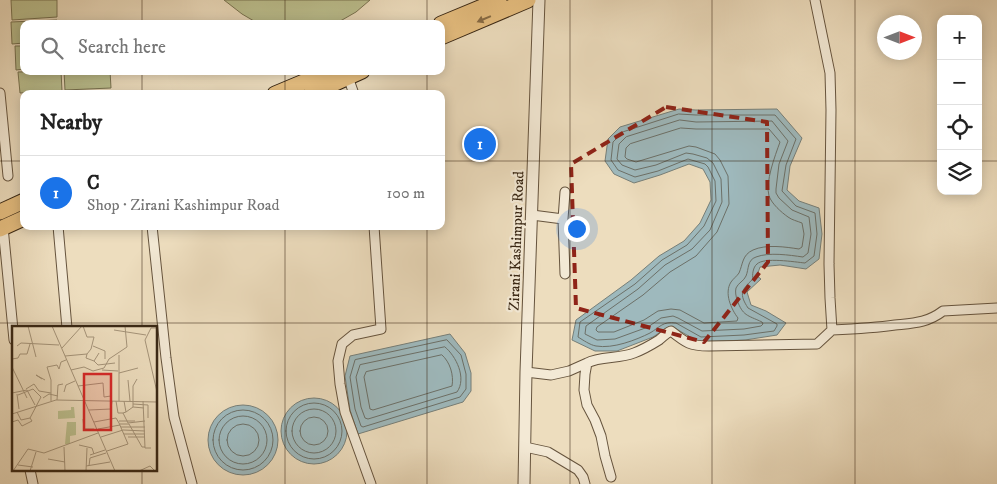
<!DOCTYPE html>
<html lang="en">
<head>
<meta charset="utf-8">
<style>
	:root { --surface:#fff; --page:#f6f6f6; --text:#222; --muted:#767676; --line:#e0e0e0; --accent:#1a73e8 }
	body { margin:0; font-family:"IM FELL DW Pica",serif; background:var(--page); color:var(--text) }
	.controls { position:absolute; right:15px; top:15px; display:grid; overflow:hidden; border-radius:10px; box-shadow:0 2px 12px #0003 }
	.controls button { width:45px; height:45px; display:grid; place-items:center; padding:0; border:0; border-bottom:1px solid var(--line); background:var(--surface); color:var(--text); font:25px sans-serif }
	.compass { position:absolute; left:877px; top:15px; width:45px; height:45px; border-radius:50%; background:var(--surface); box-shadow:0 2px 12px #0003; rotate:90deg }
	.you { position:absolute; left:576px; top:228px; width:18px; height:18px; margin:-12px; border:4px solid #fff; border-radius:50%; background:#1a73e8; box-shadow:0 0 0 8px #1a73e833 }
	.badge { display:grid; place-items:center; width:32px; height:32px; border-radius:50%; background:var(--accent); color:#fff; font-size:16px; font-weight:700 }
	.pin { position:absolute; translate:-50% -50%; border:2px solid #fff; box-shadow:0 1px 5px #0006 }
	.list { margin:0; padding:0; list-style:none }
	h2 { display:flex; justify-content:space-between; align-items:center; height:65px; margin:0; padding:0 20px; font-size:21px }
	h2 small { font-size:16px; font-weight:400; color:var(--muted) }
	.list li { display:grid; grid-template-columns:32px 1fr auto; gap:15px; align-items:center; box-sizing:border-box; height:75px; padding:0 20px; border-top:1px solid var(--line) }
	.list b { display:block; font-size:19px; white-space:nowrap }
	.list p { margin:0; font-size:16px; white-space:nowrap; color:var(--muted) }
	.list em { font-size:16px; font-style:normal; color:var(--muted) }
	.icon { flex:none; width:28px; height:28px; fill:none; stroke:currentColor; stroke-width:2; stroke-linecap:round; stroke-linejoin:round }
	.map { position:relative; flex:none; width:997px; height:484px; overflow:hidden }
	.search { position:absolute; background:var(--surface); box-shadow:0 2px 12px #0003; left:20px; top:20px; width:425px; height:55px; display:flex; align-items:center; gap:12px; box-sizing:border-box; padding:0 18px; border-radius:10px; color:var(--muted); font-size:19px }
	.panel { position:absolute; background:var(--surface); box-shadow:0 2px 12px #0003; left:20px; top:90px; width:425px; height:140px; border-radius:10px }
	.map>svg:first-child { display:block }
	.green { fill:#bcc08f; stroke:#7a7452 }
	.water { fill:#9eb9bd; stroke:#767f79 }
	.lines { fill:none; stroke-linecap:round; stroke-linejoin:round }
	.shore { stroke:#6c7068; stroke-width:1 }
	.minor-casing { stroke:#66543e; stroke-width:11 }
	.tertiary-casing { stroke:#66543e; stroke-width:13 }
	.trunk-casing { stroke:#392714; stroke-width:17 }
	.minor { stroke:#f3e9d5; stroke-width:9 }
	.tertiary { stroke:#f3e9d5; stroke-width:11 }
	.trunk { stroke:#e6be7f; stroke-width:15 }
	.oneway { fill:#876b44 }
	.marked { fill:none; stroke:#8f2418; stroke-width:4; stroke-dasharray:10 6; stroke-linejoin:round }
	.grid { fill:none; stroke:#392714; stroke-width:1; stroke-opacity:0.55 }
	.labels { text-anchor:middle; stroke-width:4.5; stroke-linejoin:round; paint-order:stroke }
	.street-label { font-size:15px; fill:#392714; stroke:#f3e9d5 }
	.inset-road { fill:none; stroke:#a5947a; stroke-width:1 }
	.view { fill:#d62828; fill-opacity:0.15; stroke:#d62828; stroke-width:2.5 }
	.inset-edge { fill:none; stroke:#392714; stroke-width:2.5 }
</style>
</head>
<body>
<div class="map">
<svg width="997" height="484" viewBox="0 0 997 484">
	<rect width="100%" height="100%" fill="#edddbe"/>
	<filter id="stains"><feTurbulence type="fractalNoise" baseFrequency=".004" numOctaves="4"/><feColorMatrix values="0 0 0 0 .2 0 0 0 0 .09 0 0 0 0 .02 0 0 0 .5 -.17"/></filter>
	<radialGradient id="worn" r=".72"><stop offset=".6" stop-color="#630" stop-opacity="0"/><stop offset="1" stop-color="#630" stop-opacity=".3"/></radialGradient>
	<!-- green -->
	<path class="green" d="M 11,0 L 57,0 L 57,17 L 12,20 Z
		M 224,0 L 370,0 L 356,12 L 335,24 L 259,24 L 242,14 Z
		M 57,20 L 58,24 L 24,24 L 24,43 L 12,44 L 11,22 Z
		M 15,46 L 24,46 L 24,69 L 16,70 Z
		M 61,71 L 62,91 L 20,93 L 18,72 Z
		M 64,71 L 110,71 L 111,88 L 65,90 Z"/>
	<!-- water -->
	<path class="water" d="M 679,109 L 696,110 L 777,109 L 802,138 L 790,166 L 787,190 L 799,201 L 819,208 L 822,234 L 819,259 L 806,269 L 780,265 L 760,267 L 757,276 L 761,279 L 747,292 L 751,305 L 766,311 L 786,323 L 777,335 L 745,340 L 699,342 L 673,327 L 665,329 L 653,337 L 617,351 L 595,351 L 572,340 L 576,320 L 631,280 L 659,256 L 684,241 L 700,223 L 711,200 L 710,182 L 703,169 L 689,164 L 660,175 L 634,183 L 614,174 L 605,161 L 608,139 L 620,127 Z
		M 450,334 L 465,353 L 471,373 L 471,391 L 463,402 L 358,434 L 350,410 L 345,376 L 350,356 Z
		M281 431a33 33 0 1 1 66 0a33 33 0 1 1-66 0Z
		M208 440a35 35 0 1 1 70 0a35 35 0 1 1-70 0Z"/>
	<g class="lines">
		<!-- shore -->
		<path class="shore" d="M 679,114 L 696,115 L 775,115 L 796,139 L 786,165 L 782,191 L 796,206 L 815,213 L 817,234 L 814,256 L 805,263 C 795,262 764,257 757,264 C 753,267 752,275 753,279 C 741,290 739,294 748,308 L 777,324 L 777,326 L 774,331 L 744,335 L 701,337 L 676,323 C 663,321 660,327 650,333 C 636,340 613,349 596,346 C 590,345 583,340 578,337 L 580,322 L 635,284 L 662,260 L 687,245 L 704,226 L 716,201 L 715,181 L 708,167 L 705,164 L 688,159 L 658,171 L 635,177 L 618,170 L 611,160 L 613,142 L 623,132 Z
			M 680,120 L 696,122 L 772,121 L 788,141 L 779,164 L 776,189 L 776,193 L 779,198 L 792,210 L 809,217 L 811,234 L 808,253 L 803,257 C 789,255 769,252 756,257 C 747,260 749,269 746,276 C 744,281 738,283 736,288 C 735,292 736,296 737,300 C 743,316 747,315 762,322 L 763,324 L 761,326 L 744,329 L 702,331 L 678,318 L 673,316 L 661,318 L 648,327 L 615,339 L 597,340 L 585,334 L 586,326 L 638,289 L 665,265 L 692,249 L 710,230 L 722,202 L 721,179 L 713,163 L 707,158 L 693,154 L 686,153 L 656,165 L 635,170 L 622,165 L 617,159 L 619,144 L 626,137 Z
			M 681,128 L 696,129 L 769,129 L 780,142 C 775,156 765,182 769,196 C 772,204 781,212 788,217 C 792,220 797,221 802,223 L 804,234 L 802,247 L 799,249 C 786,247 766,244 753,250 C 742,255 743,264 739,273 C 737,276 733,279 731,282 C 724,293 731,309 738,318 L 737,321 L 704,323 L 680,310 L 671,309 L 658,311 L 644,320 L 614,332 L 598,332 L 596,330 L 597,327 L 643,295 L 670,272 L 696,256 L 717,232 L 729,204 L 728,176 L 720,160 L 715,154 L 696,147 L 689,146 L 636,162 L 627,159 L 625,157 L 626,148 L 630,144 Z
			M 447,340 L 461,355 L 466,374 L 466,389 L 460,397 L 363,427 L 361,426 L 355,409 L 350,377 L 355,360 Z
			M 445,347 C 456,356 467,378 457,392 L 368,419 L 365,418 L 361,407 L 356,377 L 360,365 Z
			M 442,355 C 450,362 454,375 452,386 L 373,410 L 370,409 L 364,377 L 366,372 Z
			M286 431a28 28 0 1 1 56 0a28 28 0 1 1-56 0Z
			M292 431a22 22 0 1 1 44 0a22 22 0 1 1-44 0Z
			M213 440a30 30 0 1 1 60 0a30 30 0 1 1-60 0Z
			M219 440a24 24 0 1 1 48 0a24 24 0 1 1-48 0Z
			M300 431a14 14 0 1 1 28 0a14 14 0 1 1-28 0Z
			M227 440a16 16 0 1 1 32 0a16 16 0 1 1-32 0Z"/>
		<!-- minor casing -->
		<g class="minor-casing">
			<path id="minor" d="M 348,77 L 354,94
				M 0,93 L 8,176
				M 532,215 L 563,219 L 565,274
				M 563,219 L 565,192
				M 58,226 L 67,328
				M 152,226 L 166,358 L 174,417 L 192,484
				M 3,227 L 14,340
				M 832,330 C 853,329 874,328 895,325 C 914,323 927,323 943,311 L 997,308
				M 526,372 L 551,375 L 569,371 L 587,363
				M 525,447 L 548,452 L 578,470 L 583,477 L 585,484
				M 30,470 L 33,484
				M 611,477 L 605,456 L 601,436 L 595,420 L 587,405 L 584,390 L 585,374 L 587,363 C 600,356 619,359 634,353 C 642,350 651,345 659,340 C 663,337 666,333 671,331 C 686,343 690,346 709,346 L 817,344 L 832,330 L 830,298 L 829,264 L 831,110 L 830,73 L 815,0
				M 371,484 L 345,412 L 340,384 L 338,361 L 342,344 L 353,335 L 381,329 L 374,226"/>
		</g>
		<!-- tertiary casing -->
		<g class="tertiary-casing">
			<path id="tertiary" d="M 524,484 L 526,372 L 539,0"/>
		</g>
		<!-- trunk casing -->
		<g class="trunk-casing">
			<path id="trunk" d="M 441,24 L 499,0
				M 441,37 L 528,0
				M 275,94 L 330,71
				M 311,94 L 362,71
				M 0,212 L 24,201
				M 0,229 L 24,218"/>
		</g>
		<!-- minor -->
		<use href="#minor" class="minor"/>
		<!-- tertiary -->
		<use href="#tertiary" class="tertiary"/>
		<!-- trunk -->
		<use href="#trunk" class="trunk"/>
	</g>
	<!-- one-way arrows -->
	<defs><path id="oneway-solid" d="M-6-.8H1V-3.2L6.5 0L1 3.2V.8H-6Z" transform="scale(1.25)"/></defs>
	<use class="oneway" href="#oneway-solid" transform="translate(484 19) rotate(157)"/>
	<!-- marked area -->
	<path class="marked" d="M 666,107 L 767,122 L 768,262 L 704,342 L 576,308 L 571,164 Z"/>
	<!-- grid -->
	<path class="grid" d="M 142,0 L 142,24M 285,0 L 285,24M 427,0 L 427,24M 570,0 L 570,484M 712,0 L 712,484M 855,0 L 855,484M 142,71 L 142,94M 285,71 L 285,94M 427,71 L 427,94M 0,161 L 24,161M 441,161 L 941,161M 978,161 L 997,161M 142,226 L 142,328M 285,226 L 285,484M 427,226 L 427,484M 0,323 L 997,323M 142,470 L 142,484"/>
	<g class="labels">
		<!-- street labels -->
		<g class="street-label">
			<text transform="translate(516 241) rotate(-88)" y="5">Zirani Kashimpur Road</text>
		</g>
	</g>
	<!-- overview -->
	<g transform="translate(12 326)">
		<rect width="145" height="145" fill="#edddbe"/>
		<path d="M 59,81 L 62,81 L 63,92 L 46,93 L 46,85 L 59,84 ZM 55,96 L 64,96 L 64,109 L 58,110 L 58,118 L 53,118 Z" fill="#bcc08f"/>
		<path class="inset-road" d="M 16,0 L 24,31M 40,0 L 103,145M 145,2 L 139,2 L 133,14 L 145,66M 102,4 L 134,9M 5,20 L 9,17 L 47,19M 81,20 L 93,25 L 93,33M 50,22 L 70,0M 75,28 L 74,32 L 82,35 L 87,27M 107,29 L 107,75M 53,30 L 75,28 L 79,23 L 82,11 L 75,11 L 71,0M 0,33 L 6,32 L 8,28 L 15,28 L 18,18M 82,35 L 86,39 L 103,37M 0,41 L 15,72M 59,44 L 72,41 L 81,45 L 92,42 L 97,33 L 115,21 L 113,0M 90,44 L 106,45M 107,47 L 126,42M 30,53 L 24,49 L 33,54M 116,54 L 118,75M 66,60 L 91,57 L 92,71 L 99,70M 14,63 L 22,58 L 27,65 L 39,67M 52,66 L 54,59 L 63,55M 0,67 L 15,64 L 23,79M 5,68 L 7,83M 31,72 L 37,68 L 46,70M 45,74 L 46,59 L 51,58M 39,75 L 39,54 L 35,41 L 45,39 L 47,43 L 49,36 L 54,34M 104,75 L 106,87 L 111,87M 112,75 L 114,86 L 111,87 L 116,97 L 133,95M 131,75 L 133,122 L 139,122M 121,78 L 136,79 L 136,92M 121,81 L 121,60 L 125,53M 77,84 L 99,83 L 100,75M 5,86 L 9,94 L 18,92M 114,86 L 121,81 L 132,82M 0,88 L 44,74 L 145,76M 71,93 L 72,103 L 82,103M 107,95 L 123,95M 0,96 L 6,94 L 10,100 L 20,95 L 18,92 L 29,71 L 21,63 L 6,69M 82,96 L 104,92 L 107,97 L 116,118 L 95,125M 108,98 L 117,98 L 130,121 L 133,121M 109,101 L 133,101M 86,103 L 108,99M 112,108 L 133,108M 89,111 L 111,104 L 133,105M 116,111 L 133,111M 67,119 L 80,122 L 82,128M 52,121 L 53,145M 78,129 L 93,124M 36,133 L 53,136M 6,139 L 21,141M 74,140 L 98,136M 77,140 L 78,132 L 94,127M 1,145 L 16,123 L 32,127 L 86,107M 18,145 L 24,126M 74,145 L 75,122M 127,145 L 138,140 L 143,145"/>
		<path class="view" d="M 72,48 L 99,48 L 99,104 L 72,104 Z"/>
		<rect width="145" height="145" class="inset-edge"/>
	</g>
	<rect width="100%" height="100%" filter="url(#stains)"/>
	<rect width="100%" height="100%" fill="url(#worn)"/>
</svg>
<div class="controls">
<button>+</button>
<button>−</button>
<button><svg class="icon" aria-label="locate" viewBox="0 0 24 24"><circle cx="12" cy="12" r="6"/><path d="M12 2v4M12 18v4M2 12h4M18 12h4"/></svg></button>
<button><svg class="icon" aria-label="layers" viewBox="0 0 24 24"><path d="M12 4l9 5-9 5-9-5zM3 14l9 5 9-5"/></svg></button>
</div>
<svg class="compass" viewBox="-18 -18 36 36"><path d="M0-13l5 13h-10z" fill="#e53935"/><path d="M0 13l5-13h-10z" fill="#767676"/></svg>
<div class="you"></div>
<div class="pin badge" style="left:480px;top:144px">1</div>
<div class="search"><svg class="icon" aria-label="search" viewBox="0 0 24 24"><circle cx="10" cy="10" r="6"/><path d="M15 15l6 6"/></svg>Search here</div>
<section class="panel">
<h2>Nearby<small></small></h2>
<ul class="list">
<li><span class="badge">1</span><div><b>C</b><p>Shop · Zirani Kashimpur Road</p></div><em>100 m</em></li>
</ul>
</section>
</div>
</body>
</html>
